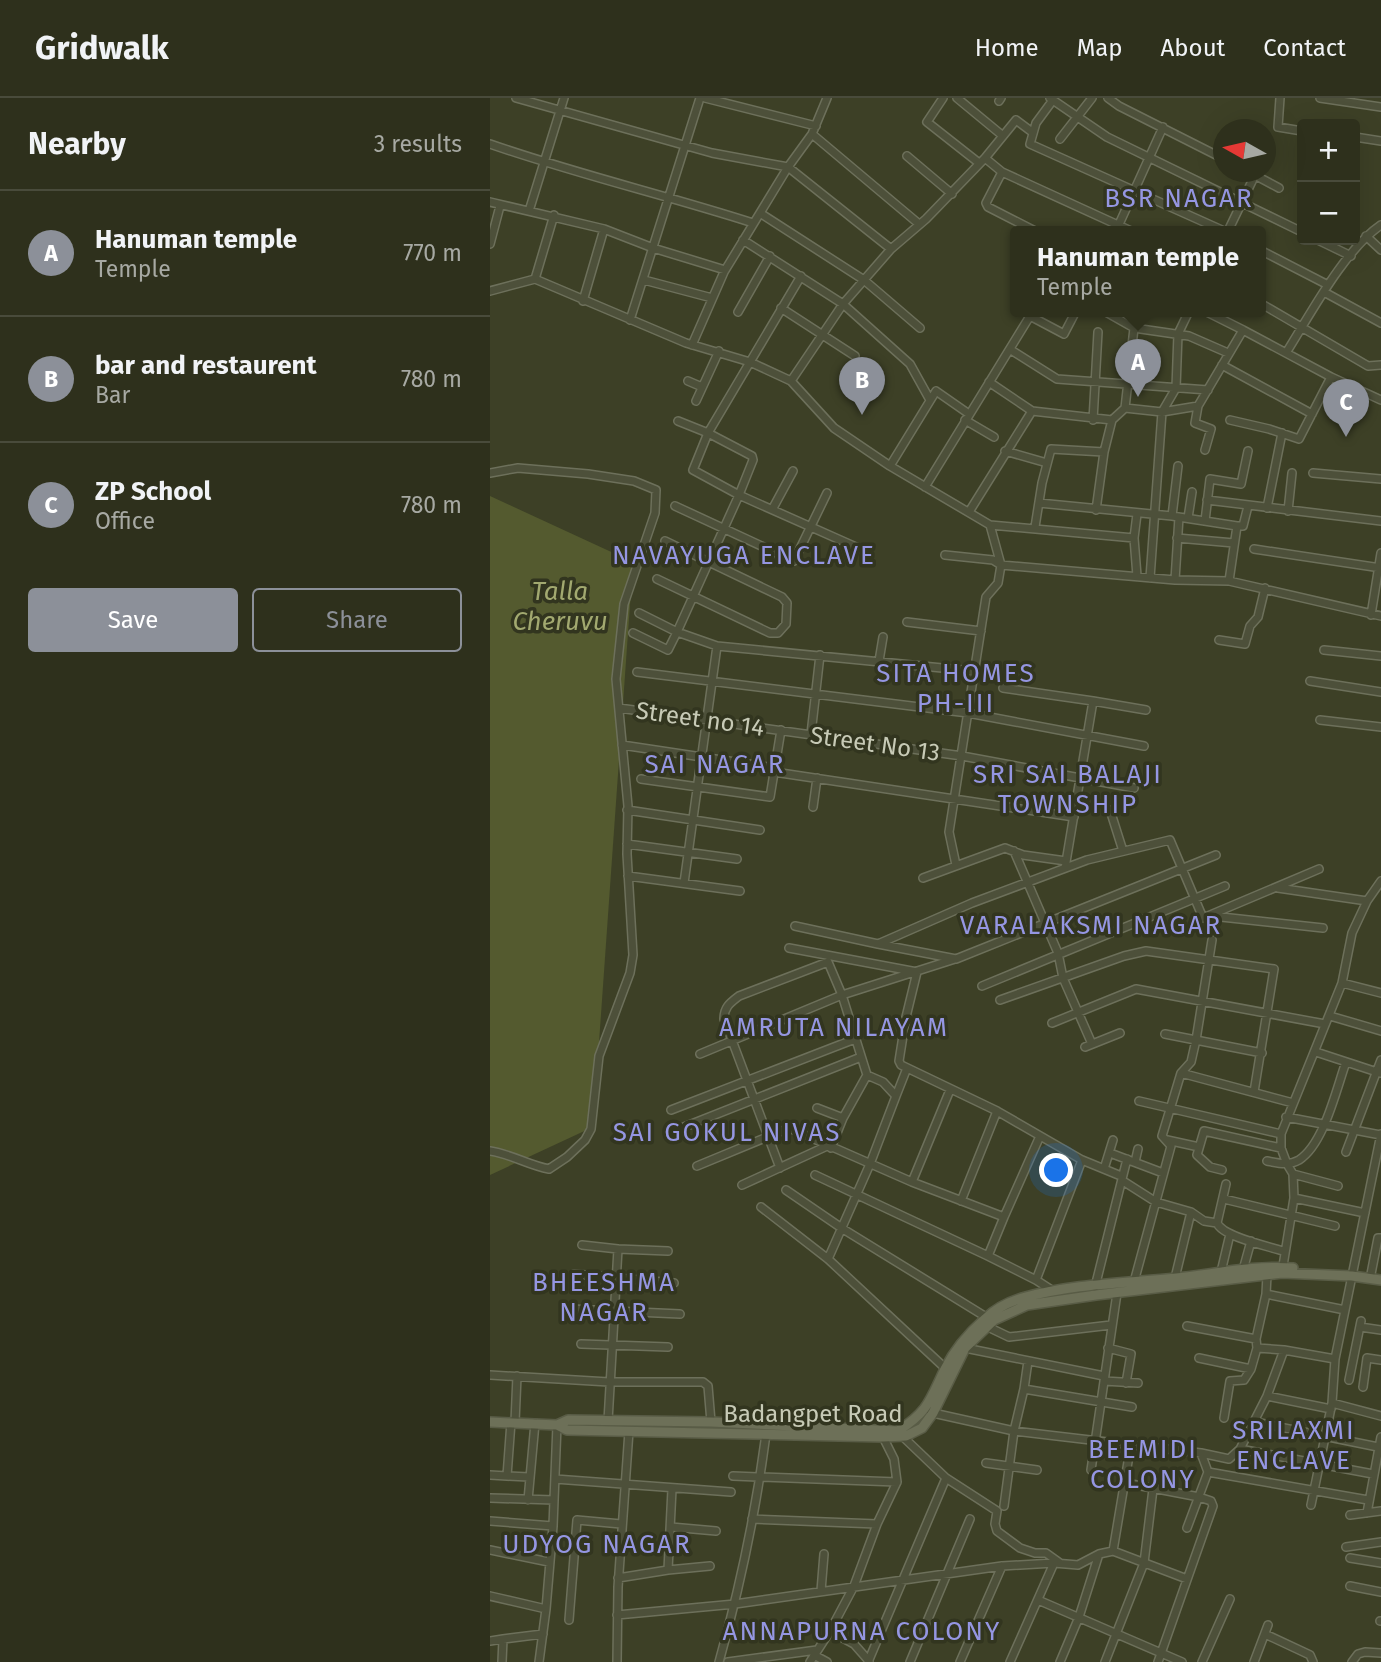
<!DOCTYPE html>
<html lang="en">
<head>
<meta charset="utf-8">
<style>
	:root { --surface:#2e301c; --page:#3a3c29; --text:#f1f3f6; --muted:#a7a9a3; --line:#494b3b; --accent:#8c9099 }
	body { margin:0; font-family:"Fira Sans",sans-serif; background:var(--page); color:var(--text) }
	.controls { position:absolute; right:21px; top:21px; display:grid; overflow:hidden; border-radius:7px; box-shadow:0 7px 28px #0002 }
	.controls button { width:63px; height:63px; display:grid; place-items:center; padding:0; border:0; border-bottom:2px solid var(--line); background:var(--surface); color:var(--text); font:35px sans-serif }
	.compass { position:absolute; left:723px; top:21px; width:63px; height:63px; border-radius:50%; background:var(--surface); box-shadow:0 7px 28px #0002; rotate:278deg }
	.you { position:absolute; left:567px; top:1073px; width:24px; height:24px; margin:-18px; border:5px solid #fff; border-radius:50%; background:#1a73e8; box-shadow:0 0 0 10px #1a73e833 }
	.badge { display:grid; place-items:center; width:46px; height:46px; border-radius:50%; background:var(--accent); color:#fff; font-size:23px; font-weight:700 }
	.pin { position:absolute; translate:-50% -58px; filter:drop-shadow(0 2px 4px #0008) }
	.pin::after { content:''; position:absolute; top:37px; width:24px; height:21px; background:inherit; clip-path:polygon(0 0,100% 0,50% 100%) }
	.popup { position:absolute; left:520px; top:128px; width:256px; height:91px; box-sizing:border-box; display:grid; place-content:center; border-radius:7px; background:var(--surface); filter:drop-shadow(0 2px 5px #0005); font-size:23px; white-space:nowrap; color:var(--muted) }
	.popup b { font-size:26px; color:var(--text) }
	.popup::after { content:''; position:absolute; left:50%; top:100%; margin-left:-14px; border:14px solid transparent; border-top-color:var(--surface) }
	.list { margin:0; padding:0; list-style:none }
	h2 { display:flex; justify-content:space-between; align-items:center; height:91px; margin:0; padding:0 28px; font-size:30px }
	h2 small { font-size:23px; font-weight:400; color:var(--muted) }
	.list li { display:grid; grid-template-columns:46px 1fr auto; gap:21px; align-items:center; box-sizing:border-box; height:126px; padding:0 28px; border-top:2px solid var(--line) }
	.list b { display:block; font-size:26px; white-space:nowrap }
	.list p { margin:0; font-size:23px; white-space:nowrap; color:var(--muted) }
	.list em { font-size:23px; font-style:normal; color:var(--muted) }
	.actions { display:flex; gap:14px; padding:21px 28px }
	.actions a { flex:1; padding:16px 0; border:2px solid var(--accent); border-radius:7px; text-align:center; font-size:24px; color:var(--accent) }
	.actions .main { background:var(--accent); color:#fff }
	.map { position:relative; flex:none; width:891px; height:1564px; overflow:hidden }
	header { display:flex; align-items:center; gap:42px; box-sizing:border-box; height:98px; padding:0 35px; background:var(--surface); border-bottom:2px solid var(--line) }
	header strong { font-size:33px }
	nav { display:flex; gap:38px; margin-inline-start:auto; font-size:24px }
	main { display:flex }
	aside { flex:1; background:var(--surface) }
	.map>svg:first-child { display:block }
	.water { fill:#545a2f }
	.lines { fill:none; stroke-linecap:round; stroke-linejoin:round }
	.minor-casing { stroke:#6d705b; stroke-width:10 }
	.major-casing { stroke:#595c46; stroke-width:12 }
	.minor { stroke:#4d503a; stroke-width:7 }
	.major { stroke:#6d7058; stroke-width:9 }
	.labels { text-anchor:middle; stroke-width:7; stroke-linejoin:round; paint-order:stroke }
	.street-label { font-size:24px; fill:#c7cab6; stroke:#32351f }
	.neighbourhood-label { font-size:26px; letter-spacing:2px; fill:#9596e2; stroke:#32351f }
	.water-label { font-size:26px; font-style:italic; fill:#a2a970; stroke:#32351f }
</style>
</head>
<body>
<header>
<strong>Gridwalk</strong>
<nav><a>Home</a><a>Map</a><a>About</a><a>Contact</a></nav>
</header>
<main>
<aside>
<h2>Nearby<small>3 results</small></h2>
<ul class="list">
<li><span class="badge">A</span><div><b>Hanuman temple</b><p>Temple</p></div><em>770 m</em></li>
<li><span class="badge">B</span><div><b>bar and restaurent</b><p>Bar</p></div><em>780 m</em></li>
<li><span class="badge">C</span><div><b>ZP School</b><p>Office</p></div><em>780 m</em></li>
</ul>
<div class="actions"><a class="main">Save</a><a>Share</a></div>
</aside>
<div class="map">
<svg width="891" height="1564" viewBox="0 0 891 1564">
	<rect width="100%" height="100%" fill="#3d4026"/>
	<!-- water -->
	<path class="water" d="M 0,398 L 143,464 L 103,1029 L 0,1077 Z"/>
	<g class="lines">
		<!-- minor casing -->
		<g class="minor-casing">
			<path id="minor" d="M 26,0 L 222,55 L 298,69 L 401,151
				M 215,0 L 326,28
				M 453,0 L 437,24 L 489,65
				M 467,0 L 513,38
				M 560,0 L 617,39 L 812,134
				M 618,0 L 629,8 L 734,61
				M 790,0 L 788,29 L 812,33
				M 830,0 L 891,9
				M 563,2 L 546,25 L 540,46 L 734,133
				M 509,3 L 511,0
				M 322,36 L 429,126
				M 865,39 L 891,43
				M 570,41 L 602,0
				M 0,46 C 86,76 176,97 263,125
				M 417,58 L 462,96
				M 495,60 L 512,74 L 641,133
				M 512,74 L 496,105 L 498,109 L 545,133
				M 759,74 L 789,90
				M 0,104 L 114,131 L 163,150 L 235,172
				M 39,113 L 74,0
				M 270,115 L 374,182 L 430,230
				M 626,133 L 673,29
				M 738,133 L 765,77
				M 876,138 L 891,152
				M 253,142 L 353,206 L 420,266 L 440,302
				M 828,142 L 861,158
				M 0,146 L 10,108
				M 770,152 L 838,187
				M 45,181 L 64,117
				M 154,182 L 222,200
				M 0,193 L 45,181 L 196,245 L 260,264 L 301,283 L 344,330 L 400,368 L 500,427 L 511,467 L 685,482 L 739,483 L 891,518
				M 834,194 L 891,225
				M 93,203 L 114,131
				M 770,205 L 878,268 L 891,267
				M 291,210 L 365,258
				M 614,213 L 644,230 L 699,238 L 738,255
				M 715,213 L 753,232
				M 248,214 L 280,158
				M 140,222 L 210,0
				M 202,247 L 234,174 L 298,69 L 322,36 L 337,0
				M 521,252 L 567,281 L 718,292
				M 796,255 C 820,217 854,152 891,127
				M 732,267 L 822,316
				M 198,283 L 212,289
				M 301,283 L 353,206 L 401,151 L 436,121 L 495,60 L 526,22 L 542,34
				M 499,284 L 542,313 L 622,322
				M 206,303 L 229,253
				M 708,308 L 705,325 L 721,331 L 715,352
				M 635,310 L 672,314 L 708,308 L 753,232 L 841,279 L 891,302
				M 475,322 L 504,339
				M 603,322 L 608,234
				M 740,322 L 779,331 L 809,341 L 841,279
				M 188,323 L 218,335 L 262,358 L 263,362 L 249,397 L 375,453
				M 515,353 L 557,365
				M 400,368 L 446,293 L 479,316
				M 0,375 L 28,370 L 98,376 L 144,383 L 166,392 L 165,415 L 134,506 L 126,581 L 138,708 L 137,756 L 143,857 L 140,875 L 109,958 L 101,1031 L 95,1042 L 77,1059 L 59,1071 C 38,1067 21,1056 0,1053
				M 823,375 L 891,381
				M 435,389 L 540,218 L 574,236 L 586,213
				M 717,402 L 891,423
				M 549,405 L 682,418 L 747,428 L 739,483
				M 185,408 L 304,463 L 337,395
				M 283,410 L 303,373
				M 777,410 L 792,335
				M 606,412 L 614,354 L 622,322 L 635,310 L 644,230
				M 798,413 L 802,375
				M 479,414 L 542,313
				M 682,418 L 688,368
				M 698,420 L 702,394
				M 715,423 L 720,381 L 751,386 L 758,353
				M 500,427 L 644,440
				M 747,428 L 753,428 L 758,408
				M 545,429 L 552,385 L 561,351 L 614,354
				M 687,440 L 744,445
				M 764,451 L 891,470
				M 455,457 L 503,462 L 511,467 L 508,485 L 496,499 L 459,734 L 466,767
				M 647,478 L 644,440 L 647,416
				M 660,480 L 672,314 L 686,290 L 688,236 L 699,213
				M 167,481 L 280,535 L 288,535 L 296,526 L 297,505 L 292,499 L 175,443
				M 685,482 L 689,419
				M 149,515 L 187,534 L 227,548 L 483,573
				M 881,517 L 891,455
				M 417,524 L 491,533
				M 143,535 L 178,552 L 187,534 L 249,397 L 203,372 L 218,335 L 311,178
				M 729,542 L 755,546 L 760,528 L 768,519 L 775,490
				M 834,552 L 891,558
				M 389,563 L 393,539
				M 147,574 L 478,615 L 654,648
				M 820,583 L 891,594
				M 513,590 L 603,603 L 575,770
				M 603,603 L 656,612
				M 129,610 L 472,658 L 644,690
				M 830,622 L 891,629
				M 321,636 L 330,557
				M 132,647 L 285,670
				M 284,674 L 584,719
				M 151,681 L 280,699 L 291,632
				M 323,709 L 327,680
				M 137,712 L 270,732
				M 620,712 L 633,753
				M 137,746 L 247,761
				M 524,753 L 568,855 L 573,880 L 602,946
				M 138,778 L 250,793
				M 433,780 L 515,750 L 533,757 L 576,763
				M 194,785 L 227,548
				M 788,790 L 877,803
				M 722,818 L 833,830
				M 305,828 L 388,846 L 482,805 L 597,762 L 680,742 L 713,820 L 829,771
				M 388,846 L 466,861 L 726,757
				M 299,850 L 427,874 L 416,919 L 409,963 L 411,967 L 507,1013 L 592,1062 L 631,1078 L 633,1083 L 666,1104 L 701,1114 L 714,1123 L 727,1125 C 733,1139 778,1148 793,1153
				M 852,885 L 891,895
				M 492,888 L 735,788
				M 510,902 L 634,858 L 656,853 L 784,871 L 764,994
				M 840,918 L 891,933
				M 562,925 L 646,891 L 835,926
				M 675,936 L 772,955
				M 595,949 L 630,935
				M 826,954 L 890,975
				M 210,956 L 352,897 L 465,861
				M 691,975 L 803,1005
				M 406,998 L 417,970
				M 649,1003 L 791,1036
				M 327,1010 L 353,1020
				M 181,1012 L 365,941
				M 796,1019 L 891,1037
				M 189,1031 L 371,959
				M 677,1042 L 709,1049
				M 856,1054 L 891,962
				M 620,1055 L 673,1075
				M 777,1063 C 788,1065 799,1068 809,1062 C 834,1046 846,992 856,964
				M 645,1064 L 648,1051
				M 207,1068 L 299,1030 L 422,1084 L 514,1119 L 498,1158
				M 290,1070 L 234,921 C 234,909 240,905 249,898 L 338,864 L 352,897 L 377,977 L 353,1020 L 341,1050
				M 614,1071 L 623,1042
				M 732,1072 L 720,1069 L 707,1057 L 714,1033 L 791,1050
				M 803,1076 L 848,1088
				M 325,1077 L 498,1158 L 546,1182 L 563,1193
				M 422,1084 L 460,992
				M 252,1087 L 337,1048
				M 296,1092 L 353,1131 L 496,1219
				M 804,1100 L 875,1115
				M 734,1101 L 845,1128
				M 471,1103 L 507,1013
				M 271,1109 L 338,1161 L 455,1270
				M 514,1119 L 550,1038
				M 727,1125 L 736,1086
				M 92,1147 L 128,1151 L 118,1323
				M 128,1151 L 178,1153
				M 338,1161 L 380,1066 L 406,998 L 393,984 L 377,977
				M 753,1172 L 761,1143
				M 731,1174 L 740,1136
				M 792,1174 L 804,1100 L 803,1076 L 797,1066 L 791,1050 L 791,1036 L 852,885 L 862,835 L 877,803 L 891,783
				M 84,1176 L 184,1185
				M 881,1176 L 888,1140 L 891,1140
				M 685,1180 L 701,1114
				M 546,1182 L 592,1062
				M 644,1184 L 681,1048 L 672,1038 L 691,975 L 701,964 L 706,942 L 722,842
				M 605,1189 L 637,1061
				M 776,1196 L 855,1212
				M 81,1211 L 190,1216
				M 496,1228 L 519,1239 L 621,1227
				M 697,1228 L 766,1241 L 776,1196 L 777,1177
				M 870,1229 L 891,1232
				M 766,1241 L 767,1250 L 794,1252 L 845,1261
				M 91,1246 L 178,1249
				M 475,1250 L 614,1278
				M 618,1250 L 641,1256 L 636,1285
				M 709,1260 L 761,1271 L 767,1250
				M 0,1277 L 119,1284 L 213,1284 L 218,1288 L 221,1324
				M 859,1282 L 871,1223
				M 614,1283 L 648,1285
				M 873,1289 L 877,1260 L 891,1262
				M 534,1291 L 642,1309
				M 777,1298 L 841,1311
				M 842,1305 L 891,1318
				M 436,1310 L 443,1315 L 524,1333 L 711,1355 L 739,1361 L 750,1351 L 883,1376
				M 734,1320 L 740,1283 L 754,1282 L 761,1271
				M 21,1324 L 17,1378 L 39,1379
				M 25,1324 L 27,1278
				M 765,1324 L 888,1349
				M 750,1351 L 777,1298 L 794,1252
				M 496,1365 L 547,1372
				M 601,1372 L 627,1195
				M 718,1374 L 878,1402
				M 0,1377 L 17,1378
				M 243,1378 L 407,1384
				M 456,1380 L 507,1413 L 505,1426 L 507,1433 L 530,1450 L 545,1455 L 556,1455 L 570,1465
				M 65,1381 L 241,1394
				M 636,1385 L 709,1399 L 721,1403 L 723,1408 L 668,1564
				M 0,1400 L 64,1402
				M 38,1402 L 45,1325
				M 821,1407 L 842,1305 L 845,1261 L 891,1036
				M 514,1408 L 524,1333 L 534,1291 L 538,1263
				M 877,1415 L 891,1339
				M 860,1417 L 891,1413
				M 262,1421 L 387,1426
				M 0,1423 L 63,1428
				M 181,1429 L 226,1433
				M 697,1430 L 718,1374 L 711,1355
				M 856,1449 L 891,1444
				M 0,1452 L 59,1464
				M 623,1453 L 641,1346
				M 860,1460 L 891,1465
				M 178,1472 L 220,1468
				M 128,1480 L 178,1472 L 182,1391
				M 860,1488 L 891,1494
				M 331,1493 L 334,1456
				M 0,1498 L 56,1511 L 49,1564
				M 548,1502 L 692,1564
				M 56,1511 L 63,1428 L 67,1327
				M 127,1517 L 245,1506 L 512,1468 L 564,1465 L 588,1467 L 609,1456 L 623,1453 L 697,1481
				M 79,1522 L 87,1422 L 131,1426
				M 890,1523 L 891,1523
				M 340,1533 L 364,1488 L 387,1426 L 407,1384 L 404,1361 L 391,1335
				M 775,1536 L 820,1557 L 823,1564
				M 13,1541 L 53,1536
				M 0,1543 L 13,1541 L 12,1564
				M 324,1557 L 337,1564
				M 127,1564 L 128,1489 L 139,1333
				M 229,1564 C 250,1489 266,1413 276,1336
				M 238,1564 L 327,1552
				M 320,1564 L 340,1533 L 364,1546 L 379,1563
				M 378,1564 L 456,1380 L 409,1335
				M 420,1564 L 480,1421
				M 470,1564 L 512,1468
				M 520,1564 L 564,1465
				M 570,1564 L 589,1519 L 609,1456
				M 615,1564 L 654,1465 L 663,1391
				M 712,1564 L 740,1501
				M 764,1564 L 778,1527
				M 862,1564 L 868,1556 L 875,1554 L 891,1555"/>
		</g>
		<!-- major casing -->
		<g class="major-casing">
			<path id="major" d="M 0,1324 L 67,1327 L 77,1332 L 393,1339 L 416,1338 L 432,1330 L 443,1315 L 475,1250 L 504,1222 L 537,1207 L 606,1197 L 792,1175 L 862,1178 L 891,1182
				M 67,1327 L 78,1322 L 221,1324 L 408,1333 C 439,1313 440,1302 455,1271 C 465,1251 479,1235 495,1221 C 505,1211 519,1204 532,1200 C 581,1186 635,1185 686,1180 C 725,1176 764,1167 803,1170"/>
		</g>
		<!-- minor -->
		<use href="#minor" class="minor"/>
		<!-- major -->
		<use href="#major" class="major"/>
	</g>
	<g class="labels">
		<!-- street labels -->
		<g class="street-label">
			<text transform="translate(210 621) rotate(8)" y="8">Street no 14</text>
			<text transform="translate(385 646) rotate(8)" y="8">Street No 13</text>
			<text x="323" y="1324">Badangpet Road</text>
		</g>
		<!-- neighbourhood labels -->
		<g class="neighbourhood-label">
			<text x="689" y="109">BSR NAGAR</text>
			<text x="254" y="466">NAVAYUGA ENCLAVE</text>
			<text x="466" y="584">SITA HOMES<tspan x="466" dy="30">PH-III</tspan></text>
			<text x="225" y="675">SAI NAGAR</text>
			<text x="578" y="685">SRI SAI BALAJI<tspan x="578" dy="30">TOWNSHIP</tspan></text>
			<text x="601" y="836">VARALAKSMI NAGAR</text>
			<text x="344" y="938">AMRUTA NILAYAM</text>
			<text x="237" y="1043">SAI GOKUL NIVAS</text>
			<text x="114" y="1193">BHEESHMA<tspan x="114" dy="30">NAGAR</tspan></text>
			<text x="804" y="1341">SRILAXMI<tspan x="804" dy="30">ENCLAVE</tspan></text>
			<text x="653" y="1360">BEEMIDI<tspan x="653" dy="30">COLONY</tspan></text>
			<text x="107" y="1455">UDYOG NAGAR</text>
			<text x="372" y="1542">ANNAPURNA COLONY</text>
		</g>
		<!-- water labels -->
		<g class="water-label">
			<text x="70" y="502">Talla<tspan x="70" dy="30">Cheruvu</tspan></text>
		</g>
	</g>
</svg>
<div class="controls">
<button>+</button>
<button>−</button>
</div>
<svg class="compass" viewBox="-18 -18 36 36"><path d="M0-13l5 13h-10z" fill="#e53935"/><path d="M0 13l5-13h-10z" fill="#a7a9a3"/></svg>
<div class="you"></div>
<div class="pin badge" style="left:648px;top:299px">A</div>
<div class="popup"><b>Hanuman temple</b>Temple</div>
<div class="pin badge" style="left:372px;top:317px">B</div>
<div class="pin badge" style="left:856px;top:339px">C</div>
</div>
</main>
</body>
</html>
